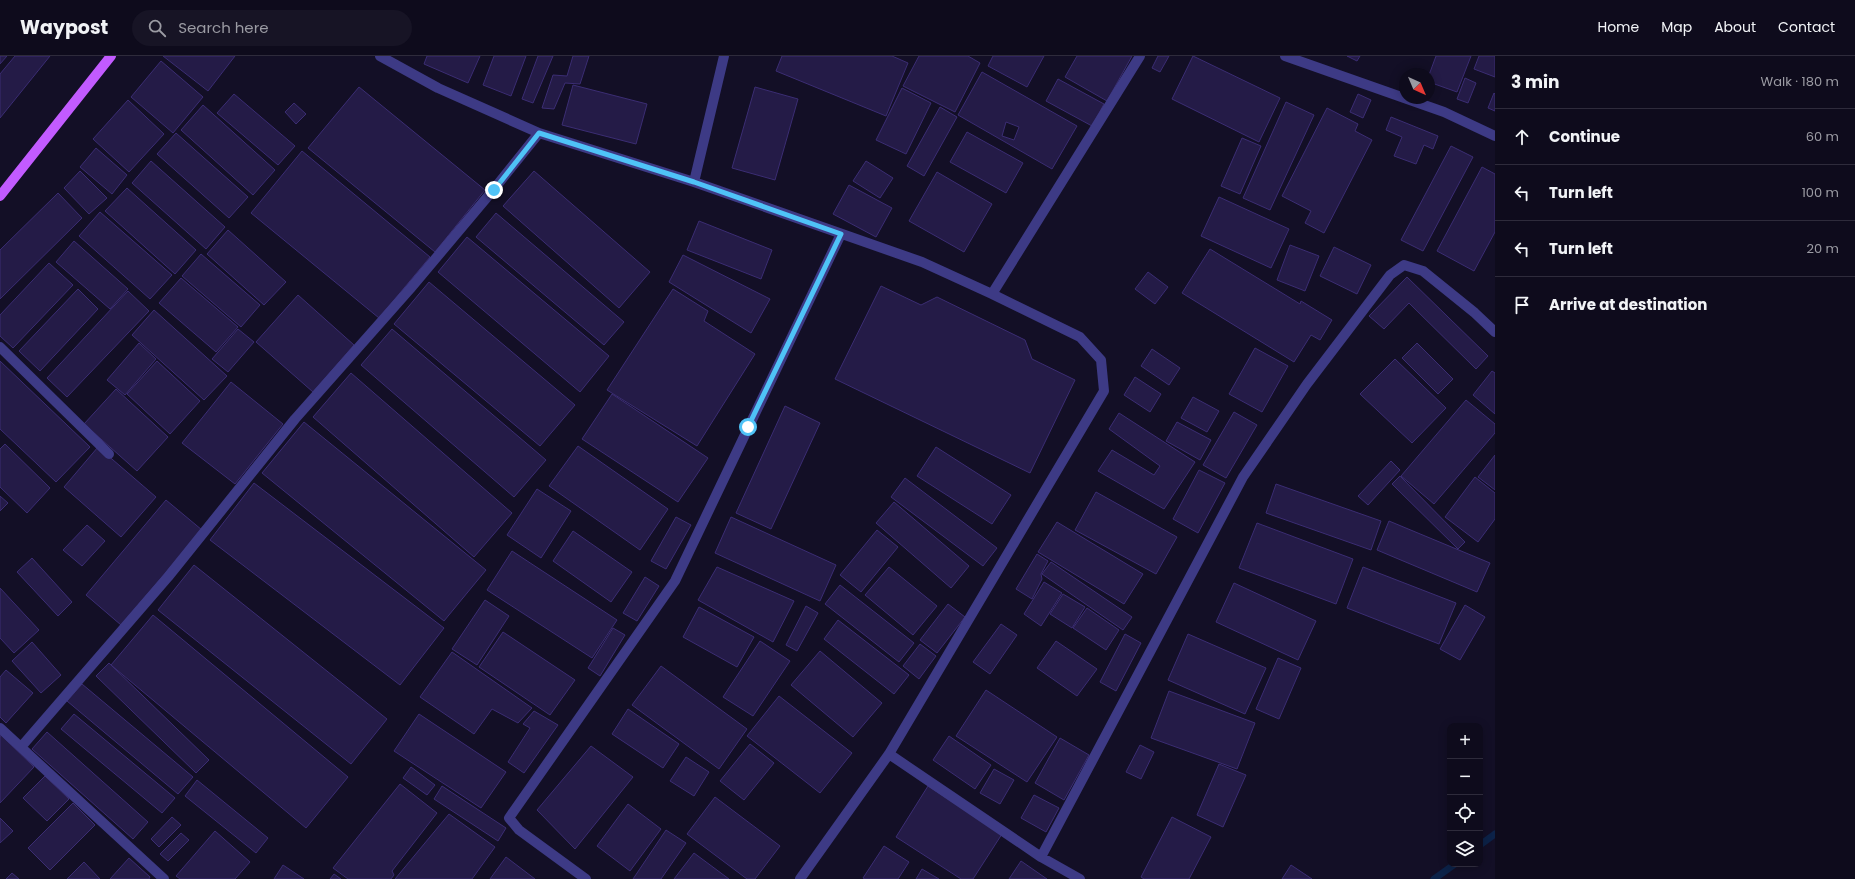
<!DOCTYPE html>
<html lang="en">
<head>
<meta charset="utf-8">
<style>
	:root { --surface:#0e0b1c; --page:#171425; --text:#f1f3f6; --muted:#9b9ba3; --line:#2e2b3b }
	body { margin:0; font-family:Poppins,sans-serif; background:var(--page); color:var(--text) }
	.controls { position:absolute; right:12px; bottom:12px; display:grid; overflow:hidden; border-radius:8px; box-shadow:0 2px 10px #0003 }
	.controls button { width:36px; height:36px; display:grid; place-items:center; padding:0; border:0; border-bottom:1px solid var(--line); background:var(--surface); color:var(--text); font:20px sans-serif }
	.compass { position:absolute; left:1399px; top:12px; width:36px; height:36px; border-radius:50%; background:var(--surface); box-shadow:0 2px 10px #0003; rotate:136deg }
	.stop { position:absolute; width:12px; height:12px; margin:-9px; border:3px solid #4fc3f7; border-radius:50%; background:#fff }
	.stop.end { background:#4fc3f7; border-color:#fff; box-shadow:0 1px 4px #0008 }
	.list { margin:0; padding:0; list-style:none }
	h2 { display:flex; justify-content:space-between; align-items:center; height:52px; margin:0; padding:0 16px; font-size:17px }
	h2 small { font-size:13px; font-weight:400; color:var(--muted) }
	.list li { display:grid; grid-template-columns:26px 1fr auto; gap:12px; align-items:center; box-sizing:border-box; height:56px; padding:0 16px; border-top:1px solid var(--line) }
	.list b { display:block; font-size:15px; white-space:nowrap }
	.list em { font-size:13px; font-style:normal; color:var(--muted) }
	.icon { flex:none; width:22px; height:22px; fill:none; stroke:currentColor; stroke-width:2; stroke-linecap:round; stroke-linejoin:round }
	.map { position:relative; flex:none; width:1495px; height:823px; overflow:hidden }
	header { display:flex; align-items:center; gap:24px; box-sizing:border-box; height:56px; padding:0 20px; background:var(--surface); border-bottom:1px solid var(--line) }
	header strong { font-size:19px }
	nav { display:flex; gap:22px; margin-inline-start:auto; font-size:14px }
	.search { width:280px; height:36px; background:var(--page); display:flex; align-items:center; gap:10px; box-sizing:border-box; padding:0 14px; border-radius:22px; color:var(--muted); font-size:15px }
	main { display:flex }
	aside { flex:1; background:var(--surface) }
	.map>svg:first-child { display:block }
	.lines { fill:none; stroke-linecap:round; stroke-linejoin:round }
	.stream { stroke:#0c2248; stroke-width:7 }
	.building { fill:#241b47; stroke:#3b2d73; fill-rule:evenodd }
	.minor { stroke:#3d3a85; stroke-width:10 }
	.major { stroke:#c25bff; stroke-width:10 }
	.route { stroke:#4fc3f7; stroke-width:5 }
</style>
</head>
<body>
<header>
<strong>Waypost</strong>
<div class="search"><svg class="icon" aria-label="search" viewBox="0 0 24 24"><circle cx="10" cy="10" r="6"/><path d="M15 15l6 6"/></svg>Search here</div>
<nav><a>Home</a><a>Map</a><a>About</a><a>Contact</a></nav>
</header>
<main>
<div class="map">
<svg width="1495" height="823" viewBox="0 0 1495 823">
	<rect width="100%" height="100%" fill="#130f26"/>
	<g class="lines">
		<!-- stream -->
		<path class="stream" d="M 1480,789 L 1495,778
			M 1434,823 L 1455,808"/>
	</g>
	<!-- building -->
	<path class="building" d="M 0,0 L 7,0 L 0,8 Z
		M 15,0 L 50,0 L 0,62 L 0,18 Z
		M 163,0 L 235,0 L 208,35 Z
		M 427,0 L 480,0 L 468,27 L 424,8 Z
		M 494,0 L 526,0 L 511,40 L 483,29 Z
		M 538,0 L 553,0 L 533,47 L 522,43 Z
		M 573,0 L 589,0 L 580,28 L 565,27 L 554,53 L 542,52 L 553,19 L 567,20 Z
		M 782,0 L 892,0 L 908,7 L 886,60 L 776,15 Z
		M 919,0 L 968,0 L 980,7 L 955,56 L 903,30 Z
		M 993,0 L 1044,0 L 1027,31 L 988,10 Z
		M 1077,0 L 1132,0 L 1107,45 L 1065,21 Z
		M 1158,0 L 1169,0 L 1160,16 L 1152,12 Z
		M 1193,0 L 1280,42 L 1259,86 L 1172,43 Z
		M 1347,0 L 1360,0 L 1357,5 Z
		M 1436,0 L 1471,0 L 1457,36 L 1429,26 L 1429,19 Z
		M 1479,0 L 1495,0 L 1495,21 L 1474,13 Z
		M 161,5 L 203,41 L 173,77 L 131,41 Z
		M 982,16 L 1077,70 L 1052,113 L 958,59 ZM 1006,66 L 1019,71 L 1014,84 L 1002,80 Z
		M 1465,22 L 1476,27 L 1468,47 L 1457,43 Z
		M 1058,23 L 1104,48 L 1092,70 L 1046,45 Z
		M 573,29 L 647,48 L 636,88 L 562,69 Z
		M 359,31 L 485,134 L 435,196 L 308,92 Z
		M 755,31 L 798,43 L 775,124 L 732,112 Z
		M 902,32 L 931,47 L 906,98 L 876,84 Z
		M 1494,37 L 1495,38 L 1495,55 L 1488,52 Z
		M 234,38 L 295,90 L 278,109 L 217,57 Z
		M 1358,38 L 1371,44 L 1363,62 L 1350,56 Z
		M 128,44 L 164,78 L 129,116 L 93,83 Z
		M 1286,46 L 1314,59 L 1270,154 L 1243,142 Z
		M 294,47 L 306,58 L 296,68 L 285,56 Z
		M 203,49 L 275,114 L 253,139 L 181,74 Z
		M 940,51 L 957,61 L 924,120 L 907,110 Z
		M 1327,52 L 1358,68 L 1355,75 L 1372,84 L 1324,177 L 1305,167 L 1311,155 L 1282,140 Z
		M 1391,61 L 1438,80 L 1433,93 L 1424,89 L 1416,108 L 1394,100 L 1402,81 L 1386,74 Z
		M 967,76 L 1023,107 L 1006,137 L 950,106 Z
		M 176,77 L 248,141 L 229,162 L 157,98 Z
		M 1242,82 L 1261,90 L 1240,138 L 1221,130 Z
		M 1451,90 L 1473,101 L 1423,195 L 1401,184 Z
		M 96,92 L 127,119 L 112,138 L 80,111 Z
		M 302,95 L 430,201 L 379,262 L 251,157 Z
		M 151,105 L 225,171 L 206,193 L 132,127 Z
		M 866,105 L 893,122 L 880,142 L 853,125 Z
		M 1482,111 L 1495,118 L 1495,176 L 1474,215 L 1437,195 Z
		M 80,115 L 107,142 L 89,158 L 64,132 Z
		M 534,115 L 650,216 L 619,252 L 503,150 Z
		M 937,116 L 992,148 L 964,196 L 909,165 Z
		M 849,129 L 892,152 L 876,181 L 833,158 Z
		M 127,132 L 196,194 L 175,218 L 105,155 Z
		M 58,137 L 82,162 L 0,243 L 0,194 Z
		M 1219,141 L 1289,173 L 1271,212 L 1201,180 Z
		M 100,156 L 172,219 L 150,243 L 79,180 Z
		M 496,157 L 624,266 L 604,289 L 476,181 Z
		M 699,165 L 772,194 L 761,223 L 687,194 Z
		M 228,174 L 286,226 L 264,249 L 207,198 Z
		M 467,181 L 609,300 L 580,336 L 438,216 Z
		M 74,185 L 128,233 L 110,253 L 56,206 Z
		M 1290,189 L 1319,200 L 1305,235 L 1277,224 Z
		M 1334,191 L 1371,209 L 1357,238 L 1320,220 Z
		M 1210,193 L 1300,248 L 1301,245 L 1332,264 L 1320,284 L 1311,279 L 1294,306 L 1182,237 Z
		M 201,198 L 260,249 L 241,271 L 182,220 Z
		M 683,199 L 770,243 L 751,277 L 669,226 Z
		M 49,207 L 73,229 L 13,292 L 0,280 L 0,259 Z
		M 1148,216 L 1168,231 L 1155,248 L 1135,233 Z
		M 1407,221 L 1488,300 L 1476,313 L 1409,247 L 1384,273 L 1369,260 Z
		M 181,222 L 238,271 L 216,296 L 159,247 Z
		M 429,226 L 575,349 L 540,390 L 394,268 Z
		M 881,230 L 921,249 L 937,241 L 1025,284 L 1032,303 L 1075,324 L 1030,417 L 835,323 Z
		M 78,233 L 98,253 L 40,315 L 19,295 Z
		M 673,233 L 708,255 L 704,265 L 755,298 L 697,390 L 607,334 Z
		M 128,235 L 149,255 L 67,341 L 47,322 Z
		M 298,239 L 354,289 L 313,336 L 256,286 Z
		M 154,254 L 227,320 L 204,344 L 132,279 Z
		M 238,273 L 254,286 L 228,316 L 212,303 Z
		M 392,273 L 546,404 L 514,441 L 361,309 Z
		M 139,287 L 156,303 L 125,339 L 107,324 Z
		M 1417,287 L 1453,323 L 1438,338 L 1402,302 Z
		M 1255,292 L 1288,310 L 1262,356 L 1229,338 Z
		M 1152,293 L 1180,312 L 1169,329 L 1141,310 Z
		M 1395,303 L 1446,352 L 1412,387 L 1360,338 Z
		M 0,305 L 90,391 L 56,426 L 0,373 Z
		M 157,305 L 200,345 L 170,378 L 127,338 Z
		M 1492,315 L 1495,317 L 1495,358 L 1473,339 Z
		M 351,317 L 512,457 L 474,501 L 313,361 Z
		M 1135,321 L 1161,338 L 1150,356 L 1124,339 Z
		M 231,326 L 283,368 L 235,428 L 182,387 Z
		M 116,333 L 168,381 L 137,415 L 84,368 Z
		M 612,338 L 708,402 L 678,446 L 582,383 Z
		M 1193,341 L 1219,355 L 1207,376 L 1181,362 Z
		M 1466,344 L 1495,368 L 1495,377 L 1434,448 L 1401,420 Z
		M 785,350 L 820,367 L 771,473 L 736,457 Z
		M 1234,356 L 1257,369 L 1226,422 L 1203,409 Z
		M 1119,357 L 1195,406 L 1164,453 L 1098,415 L 1112,394 L 1154,419 L 1160,410 L 1109,373 Z
		M 304,366 L 486,514 L 444,565 L 262,417 Z
		M 1177,366 L 1211,384 L 1200,404 L 1166,385 Z
		M 5,388 L 50,432 L 27,457 L 0,431 L 0,393 Z
		M 578,390 L 668,453 L 640,494 L 549,430 Z
		M 98,391 L 156,441 L 121,481 L 64,431 Z
		M 936,391 L 1011,439 L 992,468 L 917,420 Z
		M 1495,399 L 1495,434 L 1478,421 Z
		M 1391,405 L 1400,414 L 1368,449 L 1358,440 Z
		M 1199,414 L 1225,427 L 1198,477 L 1173,463 Z
		M 1400,420 L 1465,486 L 1458,493 L 1392,428 Z
		M 1475,421 L 1495,437 L 1495,463 L 1478,486 L 1445,461 Z
		M 905,422 L 997,492 L 983,510 L 891,441 Z
		M 254,427 L 444,572 L 400,629 L 210,484 Z
		M 1276,428 L 1381,465 L 1371,494 L 1266,457 Z
		M 537,433 L 571,455 L 541,502 L 507,479 Z
		M 1096,436 L 1177,481 L 1156,518 L 1075,474 Z
		M 0,440 L 8,447 L 0,455 Z
		M 166,444 L 202,474 L 121,569 L 86,539 Z
		M 894,446 L 969,510 L 951,532 L 876,467 Z
		M 676,461 L 691,469 L 666,513 L 651,505 Z
		M 731,461 L 836,509 L 820,545 L 715,497 Z
		M 1389,465 L 1490,507 L 1477,536 L 1377,494 Z
		M 1057,466 L 1143,518 L 1124,548 L 1038,496 Z
		M 1257,467 L 1353,503 L 1336,548 L 1239,512 Z
		M 87,469 L 105,485 L 82,510 L 63,494 Z
		M 877,474 L 898,491 L 861,536 L 840,519 Z
		M 573,475 L 632,516 L 611,546 L 553,505 Z
		M 512,495 L 617,564 L 592,602 L 487,534 Z
		M 1037,498 L 1048,505 L 1041,518 L 1042,523 L 1032,543 L 1016,533 Z
		M 32,502 L 72,546 L 58,560 L 17,516 Z
		M 1051,506 L 1132,561 L 1123,574 L 1042,518 Z
		M 194,509 L 387,663 L 351,708 L 158,554 Z
		M 717,511 L 794,545 L 773,586 L 698,544 Z
		M 889,511 L 937,550 L 913,579 L 865,539 Z
		M 1363,511 L 1456,547 L 1439,588 L 1347,552 Z
		M 645,521 L 659,530 L 637,565 L 623,557 Z
		M 1044,526 L 1062,537 L 1041,570 L 1024,558 Z
		M 1234,527 L 1316,565 L 1298,604 L 1216,566 Z
		M 840,529 L 914,587 L 899,606 L 825,548 Z
		M 0,532 L 39,574 L 14,597 L 0,582 Z
		M 1063,538 L 1085,551 L 1072,572 L 1050,558 Z
		M 485,544 L 509,560 L 477,609 L 452,593 Z
		M 948,548 L 965,561 L 937,597 L 920,584 Z
		M 1465,549 L 1485,561 L 1460,604 L 1440,593 Z
		M 806,550 L 818,557 L 797,595 L 786,589 Z
		M 699,551 L 754,581 L 737,611 L 683,581 Z
		M 1087,552 L 1119,574 L 1106,594 L 1073,572 Z
		M 153,559 L 348,721 L 306,772 L 111,609 Z
		M 838,564 L 909,619 L 894,638 L 824,583 Z
		M 1001,568 L 1017,579 L 990,618 L 973,606 Z
		M 613,572 L 625,579 L 600,620 L 588,612 Z
		M 503,576 L 575,624 L 550,659 L 479,611 Z
		M 1125,578 L 1141,587 L 1116,635 L 1100,626 Z
		M 1188,578 L 1266,612 L 1245,658 L 1168,624 Z
		M 760,585 L 790,605 L 753,660 L 723,641 Z
		M 1056,585 L 1097,613 L 1077,640 L 1037,612 Z
		M 32,586 L 61,619 L 41,637 L 12,605 Z
		M 920,588 L 936,600 L 919,623 L 903,610 Z
		M 820,595 L 882,647 L 853,681 L 791,629 Z
		M 452,596 L 532,652 L 518,667 L 492,653 L 474,678 L 420,641 Z
		M 1278,602 L 1301,612 L 1279,663 L 1256,653 Z
		M 109,607 L 209,704 L 196,717 L 96,620 Z
		M 661,610 L 747,673 L 719,713 L 632,649 Z
		M 6,614 L 33,637 L 6,667 L 0,661 L 0,621 Z
		M 82,628 L 193,721 L 178,738 L 67,645 Z
		M 986,634 L 1057,681 L 1027,726 L 956,680 Z
		M 1169,635 L 1255,667 L 1237,713 L 1151,682 Z
		M 779,640 L 852,697 L 820,737 L 747,680 Z
		M 628,653 L 679,688 L 663,712 L 612,678 Z
		M 534,655 L 558,669 L 524,717 L 508,706 L 530,672 L 523,668 Z
		M 74,658 L 175,742 L 162,757 L 61,673 Z
		M 419,658 L 506,716 L 481,752 L 394,695 Z
		M 47,676 L 148,766 L 133,783 L 32,693 Z
		M 1,679 L 34,711 L 0,747 L 0,681 Z
		M 949,680 L 991,709 L 975,733 L 933,704 Z
		M 1060,682 L 1089,699 L 1064,744 L 1035,727 Z
		M 750,688 L 774,707 L 744,744 L 720,725 Z
		M 1140,689 L 1154,696 L 1141,723 L 1126,716 Z
		M 591,690 L 633,721 L 575,793 L 537,754 Z
		M 686,701 L 709,716 L 694,740 L 670,725 Z
		M 1219,708 L 1246,719 L 1223,771 L 1197,759 Z
		M 411,711 L 435,729 L 427,739 L 403,722 Z
		M 994,713 L 1014,724 L 1000,748 L 980,737 Z
		M 45,720 L 69,743 L 47,765 L 23,742 Z
		M 197,724 L 268,782 L 256,797 L 185,740 Z
		M 400,728 L 437,757 L 392,815 L 394,819 L 391,823 L 348,823 L 333,812 Z
		M 442,730 L 506,772 L 498,785 L 434,743 Z
		M 928,730 L 1002,778 L 973,823 L 961,823 L 896,781 Z
		M 1034,739 L 1059,752 L 1046,776 L 1021,762 Z
		M 715,741 L 780,790 L 755,823 L 747,823 L 687,778 Z
		M 73,747 L 95,769 L 50,814 L 28,792 Z
		M 628,748 L 661,773 L 630,815 L 597,790 Z
		M 449,758 L 495,791 L 472,823 L 395,823 Z
		M 172,761 L 181,769 L 159,791 L 151,783 Z
		M 1172,761 L 1211,781 L 1189,823 L 1144,823 L 1141,821 Z
		M 0,762 L 13,775 L 0,787 Z
		M 666,774 L 686,787 L 661,823 L 633,823 Z
		M 215,775 L 250,806 L 235,823 L 180,823 L 176,820 Z
		M 181,777 L 189,784 L 168,805 L 160,798 Z
		M 884,790 L 909,806 L 898,823 L 865,823 L 863,822 Z
		M 694,797 L 729,823 L 674,823 Z
		M 506,801 L 535,823 L 490,823 Z
		M 129,802 L 150,821 L 149,823 L 110,823 Z
		M 1021,805 L 1047,823 L 1009,823 Z
		M 84,806 L 100,823 L 67,823 Z
		M 283,809 L 304,823 L 274,823 Z
		M 1291,809 L 1312,823 L 1282,823 Z
		M 922,813 L 939,823 L 916,823 Z
		M 12,817 L 19,823 L 6,823 Z
		M 334,818 L 341,823 L 330,823 Z"/>
	<g class="lines">
		<!-- minor -->
		<path class="minor" d="M 380,0 L 438,32 L 539,77 L 694,126 L 922,206 L 992,238 L 1080,281 L 1101,304 L 1104,335 L 889,698 L 800,823
			M 1285,0 L 1444,56 L 1495,80
			M 694,126 L 724,0
			M 992,238 L 1140,0
			M 0,291 L 109,398
			M 0,672 L 164,823
			M 21,691 L 168,521 L 295,363 L 410,233 L 494,133 L 539,77
			M 889,698 L 1041,801 L 1080,823
			M 1041,801 L 1243,421 L 1307,328 L 1390,219 L 1404,209 L 1423,215 L 1475,257 L 1495,276
			M 586,823 L 519,774 L 509,762 L 675,525 L 841,178"/>
		<!-- major -->
		<path class="major" d="M 0,140 L 111,0"/>
	</g>
	<g class="lines">
		<!-- route -->
		<path class="route" d="M 494,134 L 539,77 L 694,126 L 841,178 L 748,371"/>
	</g>
</svg>
<div class="controls">
<button>+</button>
<button>−</button>
<button><svg class="icon" aria-label="locate" viewBox="0 0 24 24"><circle cx="12" cy="12" r="6"/><path d="M12 2v4M12 18v4M2 12h4M18 12h4"/></svg></button>
<button><svg class="icon" aria-label="layers" viewBox="0 0 24 24"><path d="M12 4l9 5-9 5-9-5zM3 14l9 5 9-5"/></svg></button>
</div>
<svg class="compass" viewBox="-18 -18 36 36"><path d="M0-13l5 13h-10z" fill="#e53935"/><path d="M0 13l5-13h-10z" fill="#9b9ba3"/></svg>
<div class="stop" style="left:748px;top:371px"></div>
<div class="stop end" style="left:494px;top:134px"></div>
</div>
<aside>
<h2>3 min<small>Walk · 180 m</small></h2>
<ul class="list">
<li><svg class="icon" aria-label="ahead" viewBox="0 0 24 24"><path d="M12 20V5M6 11l6-6 6 6"/></svg><div><b>Continue</b></div><em>60 m</em></li>
<li><svg class="icon" aria-label="left" viewBox="0 0 24 24"><path d="M17 20v-9H6M10 6l-5 5 5 5"/></svg><div><b>Turn left</b></div><em>100 m</em></li>
<li><svg class="icon" aria-label="left" viewBox="0 0 24 24"><path d="M17 20v-9H6M10 6l-5 5 5 5"/></svg><div><b>Turn left</b></div><em>20 m</em></li>
<li><svg class="icon" aria-label="arrive" viewBox="0 0 24 24"><path d="M6 21V4h12l-3 4 3 4H6"/></svg><div><b>Arrive at destination</b></div></li>
</ul>
</aside>
</main>
</body>
</html>
